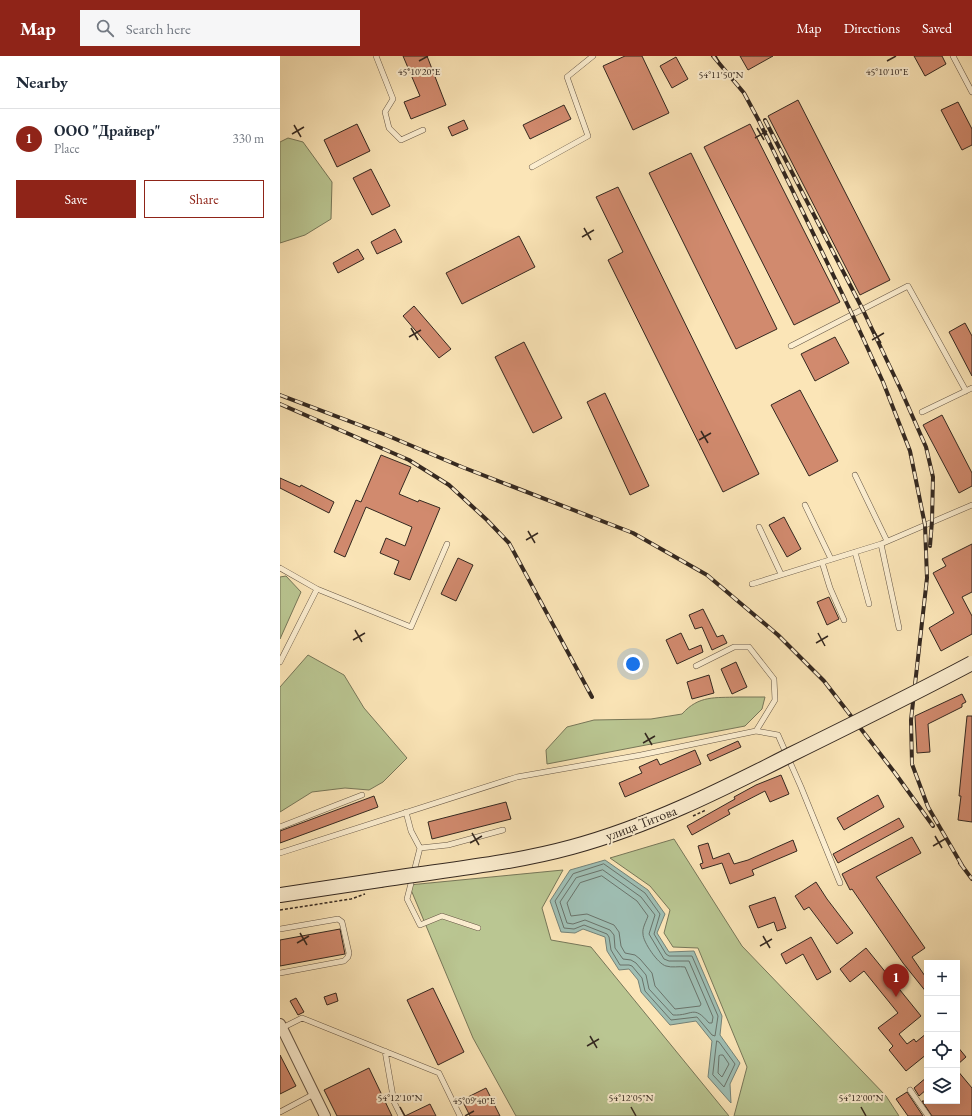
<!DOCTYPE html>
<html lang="en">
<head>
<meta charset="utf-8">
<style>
	:root { --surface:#fff; --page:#f6f6f7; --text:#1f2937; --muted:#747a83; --line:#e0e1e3; --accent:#8f2418 }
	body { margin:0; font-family:"EB Garamond",serif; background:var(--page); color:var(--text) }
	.controls { position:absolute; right:12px; bottom:12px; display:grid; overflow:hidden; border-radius:0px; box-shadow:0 4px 16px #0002 }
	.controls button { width:36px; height:36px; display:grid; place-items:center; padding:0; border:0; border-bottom:1px solid var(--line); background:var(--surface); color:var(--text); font:20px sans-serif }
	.you { position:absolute; left:353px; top:608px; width:14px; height:14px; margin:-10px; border:3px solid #fff; border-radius:50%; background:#1a73e8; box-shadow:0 0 0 6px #1a73e833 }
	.badge { display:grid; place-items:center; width:26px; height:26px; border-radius:50%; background:var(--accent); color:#fff; font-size:13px; font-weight:700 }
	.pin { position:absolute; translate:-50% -33px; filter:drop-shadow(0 1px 2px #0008) }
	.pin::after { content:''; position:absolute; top:21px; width:14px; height:12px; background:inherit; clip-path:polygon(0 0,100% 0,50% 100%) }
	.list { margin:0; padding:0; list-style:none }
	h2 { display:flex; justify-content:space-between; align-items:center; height:52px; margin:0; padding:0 16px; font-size:17px }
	h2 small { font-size:13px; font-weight:400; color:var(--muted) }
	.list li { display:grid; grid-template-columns:26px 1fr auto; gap:12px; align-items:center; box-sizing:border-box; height:60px; padding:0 16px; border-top:1px solid var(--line) }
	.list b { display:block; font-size:15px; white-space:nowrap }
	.list p { margin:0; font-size:13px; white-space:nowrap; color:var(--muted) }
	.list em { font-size:13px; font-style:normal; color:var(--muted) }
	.actions { display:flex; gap:8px; padding:12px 16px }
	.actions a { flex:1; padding:9px 0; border:1px solid var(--accent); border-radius:0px; text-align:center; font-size:14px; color:var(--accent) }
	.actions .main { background:var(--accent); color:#fff }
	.icon { flex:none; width:22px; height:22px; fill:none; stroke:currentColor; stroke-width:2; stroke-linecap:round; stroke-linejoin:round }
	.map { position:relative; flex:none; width:692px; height:1060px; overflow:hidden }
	header { display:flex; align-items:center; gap:24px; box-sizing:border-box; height:56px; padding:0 20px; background:var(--accent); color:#fff }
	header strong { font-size:19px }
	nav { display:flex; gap:22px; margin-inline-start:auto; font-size:14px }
	.search { width:280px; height:36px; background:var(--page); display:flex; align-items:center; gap:10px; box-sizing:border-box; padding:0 14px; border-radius:0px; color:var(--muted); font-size:15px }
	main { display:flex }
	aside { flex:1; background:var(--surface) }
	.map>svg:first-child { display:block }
	.green { fill:#bac692; stroke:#777759 }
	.water { fill:#9fbeb3; stroke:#748278 }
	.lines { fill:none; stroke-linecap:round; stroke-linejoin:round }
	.shore { stroke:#6a736a; stroke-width:1 }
	.building { fill:#d18a6e; stroke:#342820 }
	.service-casing { stroke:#665746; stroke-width:6 }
	.minor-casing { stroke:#665746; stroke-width:12 }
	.secondary-casing { stroke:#342820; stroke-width:16 }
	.path { stroke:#342820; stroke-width:1.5; stroke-dasharray:3 2; stroke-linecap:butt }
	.service { stroke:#fceed0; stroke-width:5 }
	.minor { stroke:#fceed0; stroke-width:10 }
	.secondary { stroke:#fceed0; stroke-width:14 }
	.rail-casing { stroke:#342820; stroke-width:4 }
	.rail { stroke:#fceed0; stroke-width:2.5; stroke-dasharray:8; stroke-linecap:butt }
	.secondary-bridge-casing { stroke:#342820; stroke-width:16; stroke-linecap:butt }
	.path-bridge { stroke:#342820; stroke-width:1.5; stroke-dasharray:3 2; stroke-linecap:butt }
	.secondary-bridge { stroke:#fceed0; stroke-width:14 }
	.ticks { fill:none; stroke:#342820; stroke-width:1.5 }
	.labels { text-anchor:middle; stroke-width:4; stroke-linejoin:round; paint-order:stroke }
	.street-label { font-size:14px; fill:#342820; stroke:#fceed0 }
	.ticks-label { font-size:10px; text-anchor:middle; fill:#342820; stroke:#fceed0; stroke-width:4; stroke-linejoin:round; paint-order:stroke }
</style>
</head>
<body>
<header>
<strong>Map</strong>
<div class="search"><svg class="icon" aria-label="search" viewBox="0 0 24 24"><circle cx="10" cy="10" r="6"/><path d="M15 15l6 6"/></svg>Search here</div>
<nav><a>Map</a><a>Directions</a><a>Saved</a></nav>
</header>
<main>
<aside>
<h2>Nearby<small></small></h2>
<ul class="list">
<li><span class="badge">1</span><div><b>ООО &quot;Драйвер&quot;</b><p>Place</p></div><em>330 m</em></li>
</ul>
<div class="actions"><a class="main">Save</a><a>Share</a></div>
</aside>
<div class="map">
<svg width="692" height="1060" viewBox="0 0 692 1060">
	<rect width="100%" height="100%" fill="#fbe5b7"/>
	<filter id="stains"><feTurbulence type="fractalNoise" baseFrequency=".005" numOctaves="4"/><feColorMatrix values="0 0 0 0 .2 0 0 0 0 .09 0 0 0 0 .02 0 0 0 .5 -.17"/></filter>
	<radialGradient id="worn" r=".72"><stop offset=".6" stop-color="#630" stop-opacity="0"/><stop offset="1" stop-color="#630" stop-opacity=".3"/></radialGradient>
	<!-- green -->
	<path class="green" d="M 8,82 L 23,86 L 52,126 L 51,163 L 25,179 L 0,187 L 0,86 Z
		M 6,520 L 21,536 L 0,583 L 0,521 Z
		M 28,599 L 64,619 L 84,652 L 127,702 L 103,726 L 89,734 L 65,732 L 32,736 L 0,756 L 0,631 Z
		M 458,641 L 485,641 L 482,653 L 465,670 L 267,708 L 266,694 L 287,671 L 314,664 L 371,663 L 402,658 C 419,639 435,642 458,641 Z
		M 394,783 L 462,890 L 606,1040 L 619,1060 L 454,1060 L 467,1011 L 418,892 L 393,891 L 384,877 L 390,854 L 370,830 L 330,802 Z
		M 283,814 L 262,852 L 271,884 L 311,891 L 449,1060 L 236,1060 L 193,982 L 129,829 Z"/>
	<!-- water -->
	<path class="water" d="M 325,804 L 368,834 L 385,858 L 377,877 L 389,896 L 414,895 L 442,960 L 440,979 L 460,1007 L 450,1028 L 451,1047 L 428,1021 L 432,985 L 416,965 L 390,969 L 361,936 L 358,924 L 349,913 L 339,914 L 327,895 L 325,881 L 303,873 L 295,877 L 281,876 L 270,845 L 290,814 Z"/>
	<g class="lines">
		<!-- shore -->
		<path class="shore" d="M 324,808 L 365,837 L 380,858 L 374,878 L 386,898 L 389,900 L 412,900 L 438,960 L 435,980 L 432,979 L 417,961 L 391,964 L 365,935 L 362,922 L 352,910 L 349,909 L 340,909 L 331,894 L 329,881 L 327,878 L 304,869 L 294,873 L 284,872 L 275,845 L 293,818 Z
			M 323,814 L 361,841 L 375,859 L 369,878 L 384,903 L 389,905 L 409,905 L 433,961 L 432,967 L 429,967 C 413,948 413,960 393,959 L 369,933 L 366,919 L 356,907 L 351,904 L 343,903 L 335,892 L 334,879 L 330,874 L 305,864 L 293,868 L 287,867 L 280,846 L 296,822 Z
			M 322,820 L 357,845 L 368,860 C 366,866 362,872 363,878 C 363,886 378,908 386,910 C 392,912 399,910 405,911 L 421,948 L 420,950 L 395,953 L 375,930 L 372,917 L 360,903 L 355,899 L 345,897 L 341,890 L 339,876 L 334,869 L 307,858 L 291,860 L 287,847 L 300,827 Z
			M 437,985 L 439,986 L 455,1008 L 444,1031 L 433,1019 Z
			M 441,999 L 443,999 L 449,1008 L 442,1021 L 438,1017 L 439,1000 Z"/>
	</g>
	<!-- building -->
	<path class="building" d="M 123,0 L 147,0 L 166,49 L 131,63 L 124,46 L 140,40 Z
		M 345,0 L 362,0 L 389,57 L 353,74 L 323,10 Z
		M 460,0 L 493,0 L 468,14 Z
		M 634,0 L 662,0 L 666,8 L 645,20 Z
		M 396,1 L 408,23 L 392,32 L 380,10 Z
		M 518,44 L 610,224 L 580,239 L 488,60 Z
		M 678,46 L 692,73 L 692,89 L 682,94 L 661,54 Z
		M 284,49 L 291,63 L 250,83 L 243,69 Z
		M 184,64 L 188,73 L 172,80 L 168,71 Z
		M 77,68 L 90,95 L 57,111 L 44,84 Z
		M 470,68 L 560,246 L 514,269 L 424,91 Z
		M 411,97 L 497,273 L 456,293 L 369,117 Z
		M 91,113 L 110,150 L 92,159 L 73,122 Z
		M 338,131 L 479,418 L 443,436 L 328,204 L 343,196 L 316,141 Z
		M 115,173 L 122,186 L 97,198 L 91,186 Z
		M 239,180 L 255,211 L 182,248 L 166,217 Z
		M 78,193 L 84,203 L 58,217 L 53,207 Z
		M 134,250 L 171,293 L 159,302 L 123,260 Z
		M 685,267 L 692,280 L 692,320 L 669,276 Z
		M 555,281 L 569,307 L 535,325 L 521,298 Z
		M 244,286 L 282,362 L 253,377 L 215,301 Z
		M 520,334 L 558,405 L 529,420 L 491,349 Z
		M 325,337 L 369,430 L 350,439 L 307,346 Z
		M 662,359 L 692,417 L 692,430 L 679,437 L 643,369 Z
		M 101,399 L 131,411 L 119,438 L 138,446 L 139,444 L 160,452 L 130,524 L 114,518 L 119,505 L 100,497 L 106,482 L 125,490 L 132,471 L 86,451 L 65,501 L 54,496 L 76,444 L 81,446 Z
		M 0,422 L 20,431 L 21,429 L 54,446 L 49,457 L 0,432 Z
		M 504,461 L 521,493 L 507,501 L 489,469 Z
		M 692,488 L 692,536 L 682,541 L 692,560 L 692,578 L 661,595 L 649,572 L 674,557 L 653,517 L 666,510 L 662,503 Z
		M 178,502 L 193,509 L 176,545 L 161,538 Z
		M 549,541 L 559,563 L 547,569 L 537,546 Z
		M 423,553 L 437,581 L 443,579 L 447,587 L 432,594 L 422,571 L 415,573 L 409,559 Z
		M 401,577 L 409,594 L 421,589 L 423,596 L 397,608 L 386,584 Z
		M 456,606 L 467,631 L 452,638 L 441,613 Z
		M 429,619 L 434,637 L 412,643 L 407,626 Z
		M 682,638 L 686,646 L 682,648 L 682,651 L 648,668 L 650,696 L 637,697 L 635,660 Z
		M 687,660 L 692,660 L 692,766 L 678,764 L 681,740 L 679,740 Z
		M 458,685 L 461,691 L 430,705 L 427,699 Z
		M 415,694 L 421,708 L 345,741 L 339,727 L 362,717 L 359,711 L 377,703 L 380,709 Z
		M 501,719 L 509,738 L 490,746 L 485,735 L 448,754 L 450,758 L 412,779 L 407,770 L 455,743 L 454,741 L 476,729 Z
		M 598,739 L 604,751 L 564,774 L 557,762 Z
		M 94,740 L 98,751 L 0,787 L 0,775 Z
		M 226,746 L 231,763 L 152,783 L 148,766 Z
		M 619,762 L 624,771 L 558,807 L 553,798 Z
		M 632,781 L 641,797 L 596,821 L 645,892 L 632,901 L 647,923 L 647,937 L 623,907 L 572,833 L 570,834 L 562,818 Z
		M 513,784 L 517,795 L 472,814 L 474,819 L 450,828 L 442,807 L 422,813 L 420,808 L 423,807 L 418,790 L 428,787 L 433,803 L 449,797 L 454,808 L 468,804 Z
		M 536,826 L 547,843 L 573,877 L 557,888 L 529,851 L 524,854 L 515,840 Z
		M 495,841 L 506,872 L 497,875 L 494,866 L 478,872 L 469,850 Z
		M 60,873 L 65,898 L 0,910 L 0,884 Z
		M 531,881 L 551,916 L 537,924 L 523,898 L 506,908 L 501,898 Z
		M 586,892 L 641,960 L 619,978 L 627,988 L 634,983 L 636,986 L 647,977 L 647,998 L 626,1015 L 609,994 L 613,990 L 598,972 L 618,957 L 584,915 L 570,926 L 560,913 Z
		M 153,932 L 184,996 L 158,1009 L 127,944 Z
		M 56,937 L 58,945 L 47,949 L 44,941 Z
		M 16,942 L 24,956 L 18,959 L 10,945 Z
		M 677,990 L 686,1001 L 677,1009 Z
		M 0,999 L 16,1030 L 0,1038 Z
		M 89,1012 L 112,1060 L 57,1060 L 44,1034 Z
		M 677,1014 L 692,1032 L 692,1060 L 652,1060 L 642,1045 L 677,1045 Z
		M 647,1021 L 647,1033 L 639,1040 L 634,1032 Z
		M 206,1032 L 220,1060 L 190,1060 L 182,1044 Z
		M 627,1036 L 643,1060 L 628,1060 L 616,1043 Z
		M 150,1048 L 156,1060 L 125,1060 Z"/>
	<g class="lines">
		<!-- service casing -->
		<g class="service-casing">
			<path id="service" d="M 96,0 L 113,43 L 105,56 L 109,72 L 121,84 L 143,74
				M 673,0 L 692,36
				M 252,111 L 308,80 L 287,21 L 313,0
				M 511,290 L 628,230 L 686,335
				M 642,356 L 692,332
				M 575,419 L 607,485
				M 525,449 L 551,503
				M 479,471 L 501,518
				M 601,488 L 619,572
				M 575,496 L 589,548
				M 542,506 L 550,532 L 564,564
				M 0,512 L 37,533
				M 472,528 L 601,488 L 692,449
				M 0,606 L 37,533 L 131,571 L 167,488
				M 476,675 L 498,679 L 521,731 L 560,827
				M 126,756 L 131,775 L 140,792 L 168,789 L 223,774
				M 0,771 L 82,739
				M 140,792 L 127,843 L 140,869 L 162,860 L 198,872
				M 0,797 L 237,721 L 361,699 L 476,675 L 495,644 L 494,623 L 469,591 L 454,591 L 416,610
				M 0,873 L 58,863 L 62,866 L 69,897 L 68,901 L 64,905 L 0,917
				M 2,972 L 22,962 L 159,1017 L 180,1060
				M 105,995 L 114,1046 L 121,1060
				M 630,1034 L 648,1060
				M 0,1056 L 34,1038"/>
		</g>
		<!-- minor casing -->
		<g class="minor-casing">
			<path id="minor" d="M 0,968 L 45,1060"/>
		</g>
		<!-- secondary casing -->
		<g class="secondary-casing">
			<path id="secondary" d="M 0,839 L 100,824"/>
		</g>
		<!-- path -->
		<path class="path" d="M 0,854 L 71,843 L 85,838"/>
		<!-- service -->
		<use href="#service" class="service"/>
		<!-- minor -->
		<use href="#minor" class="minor"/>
		<!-- secondary -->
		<use href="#secondary" class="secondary"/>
		<!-- rail casing -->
		<g class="rail-casing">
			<path id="rail" d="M 433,0 L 464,37 L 479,65 L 572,258 L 603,326 L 630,395 L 645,469 L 647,522 L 631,664 L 632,708 L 648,751 L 683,811
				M 485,64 L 583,254 L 620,332 L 646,391 L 653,421 L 652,465 L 650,490
				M 0,339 L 106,379 L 182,411 L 353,477 L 427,519 L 498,579 L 544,625 L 615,717 L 653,770
				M 0,348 L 129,404 L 169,429 L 207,464 L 229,487 L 312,641
				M 680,807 L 692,823"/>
		</g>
		<!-- rail -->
		<use href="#rail" class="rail"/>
		<!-- secondary-bridge casing -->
		<g class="secondary-bridge-casing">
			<path id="secondary-bridge" d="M 100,824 C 164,814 230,808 292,791 C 369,770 439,735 510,699 C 571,669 632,639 692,607"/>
		</g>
		<!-- path-bridge -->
		<path class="path-bridge" d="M 413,760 L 426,754"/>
		<!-- secondary-bridge -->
		<use href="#secondary-bridge" class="secondary-bridge"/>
	</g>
	<!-- ticks -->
	<path class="ticks" d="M 436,0 L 441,9M 139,5 L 148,0M 607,5 L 616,0M 14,69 L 21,81M 477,72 L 484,84M 12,78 L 24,71M 475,82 L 487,75M 304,172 L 311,184M 302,181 L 314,174M 131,272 L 138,284M 594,275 L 601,287M 129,281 L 141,274M 592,284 L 604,277M 421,375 L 428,387M 419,384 L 431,377M 248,475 L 255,487M 246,484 L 258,477M 75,574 L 82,586M 538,577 L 545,590M 73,584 L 85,577M 536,587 L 548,580M 365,677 L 372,689M 363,687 L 375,680M 192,777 L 199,789M 655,780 L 662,792M 190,787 L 202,780M 653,790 L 665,783M 20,877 L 27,889M 483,880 L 490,892M 17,887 L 29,880M 480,890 L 492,883M 310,980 L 317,992M 307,990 L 319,983M 120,1051 L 125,1060M 351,1051 L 356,1060M 581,1051 L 586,1060M 185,1060 L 194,1055"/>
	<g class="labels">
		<!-- street labels -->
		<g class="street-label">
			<text transform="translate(361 767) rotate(-21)" y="5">улица Титова</text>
		</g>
	</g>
	<g class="ticks-label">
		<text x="139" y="19">45°10'20"E</text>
		<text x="607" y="19">45°10'10"E</text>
		<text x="441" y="22">54°11'50"N</text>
		<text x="120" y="1045">54°12'10"N</text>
		<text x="351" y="1045">54°12'05"N</text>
		<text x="581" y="1045">54°12'00"N</text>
		<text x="194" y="1048">45°09'40"E</text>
	</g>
	<rect width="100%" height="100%" filter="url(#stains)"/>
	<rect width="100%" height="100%" fill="url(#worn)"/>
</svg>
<div class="controls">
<button>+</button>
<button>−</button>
<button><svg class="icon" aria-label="locate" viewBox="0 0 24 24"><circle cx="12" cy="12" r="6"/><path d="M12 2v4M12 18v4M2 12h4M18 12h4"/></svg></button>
<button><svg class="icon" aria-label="layers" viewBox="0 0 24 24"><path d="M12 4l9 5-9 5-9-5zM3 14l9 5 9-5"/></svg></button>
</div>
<div class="you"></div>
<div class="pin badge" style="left:616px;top:941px">1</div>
</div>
</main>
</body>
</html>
